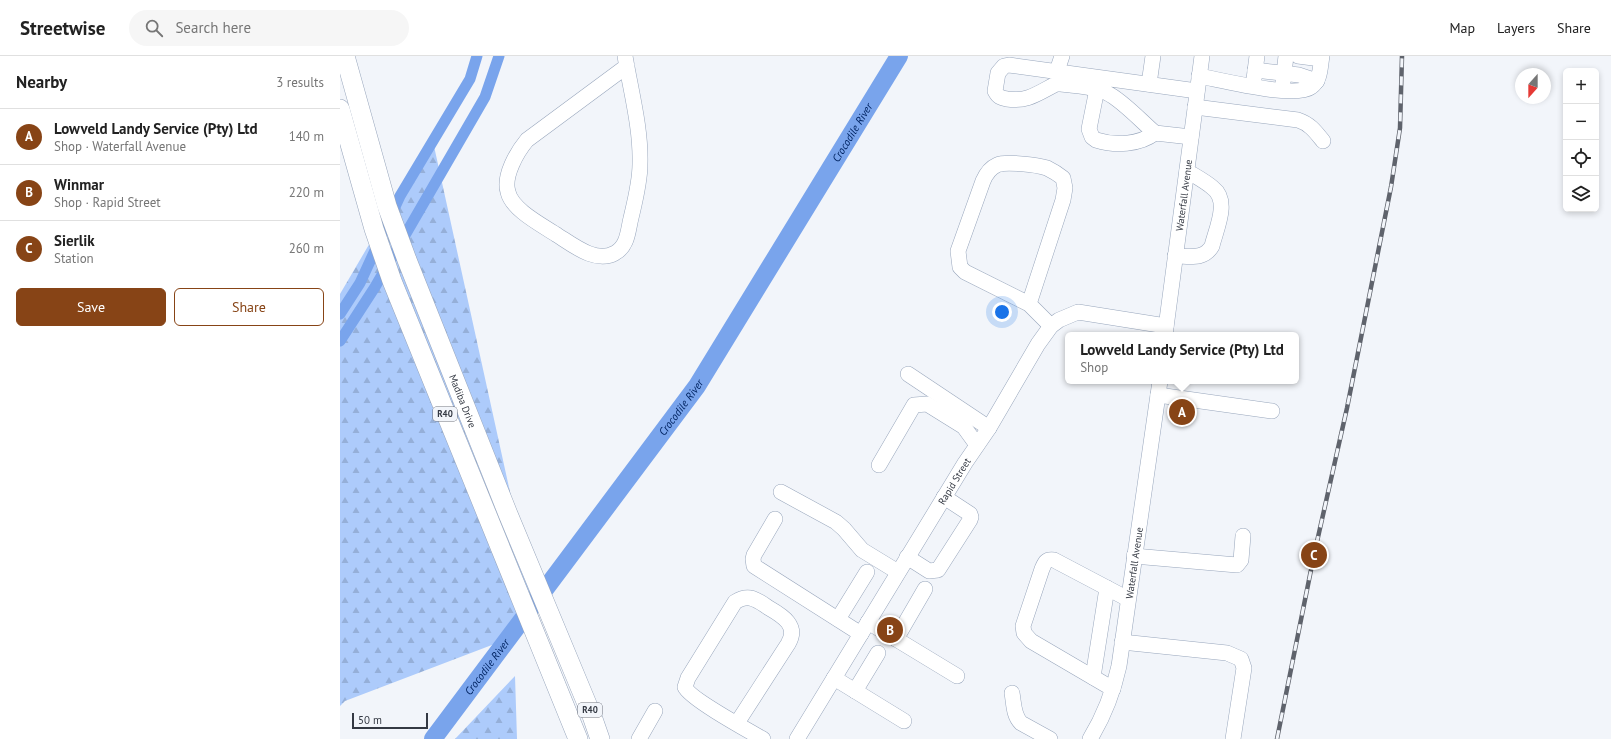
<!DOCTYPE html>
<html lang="en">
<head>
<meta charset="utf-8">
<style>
	:root { --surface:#fff; --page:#f6f6f6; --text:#222; --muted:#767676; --line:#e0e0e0; --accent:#874416 }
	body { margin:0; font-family:"PT Sans",sans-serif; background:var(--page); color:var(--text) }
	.controls { position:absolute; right:12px; top:12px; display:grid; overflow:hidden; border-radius:6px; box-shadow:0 2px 6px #0003 }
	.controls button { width:36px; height:36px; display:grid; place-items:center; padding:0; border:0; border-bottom:1px solid var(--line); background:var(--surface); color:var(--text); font:20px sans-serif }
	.compass { position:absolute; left:1175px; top:12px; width:36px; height:36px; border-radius:50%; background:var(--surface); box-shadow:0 2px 6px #0003; rotate:201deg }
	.scale { position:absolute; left:12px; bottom:10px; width:76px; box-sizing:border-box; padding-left:4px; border:2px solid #343943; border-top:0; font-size:11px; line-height:14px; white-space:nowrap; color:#343943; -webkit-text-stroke:3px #f2f5fa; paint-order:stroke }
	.you { position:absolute; left:662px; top:256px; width:14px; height:14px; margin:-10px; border:3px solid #fff; border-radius:50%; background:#1a73e8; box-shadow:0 0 0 6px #1a73e833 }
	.badge { display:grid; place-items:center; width:26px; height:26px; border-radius:50%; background:var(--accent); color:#fff; font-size:13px; font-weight:700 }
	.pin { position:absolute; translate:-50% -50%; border:2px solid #fff; box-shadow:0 1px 4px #0006 }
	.popup { position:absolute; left:725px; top:276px; width:234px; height:52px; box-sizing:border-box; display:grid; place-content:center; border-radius:6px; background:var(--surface); filter:drop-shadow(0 1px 3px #0005); font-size:13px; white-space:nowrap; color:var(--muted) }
	.popup b { font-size:15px; color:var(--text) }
	.popup::after { content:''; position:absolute; left:50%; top:100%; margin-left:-8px; border:8px solid transparent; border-top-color:var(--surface) }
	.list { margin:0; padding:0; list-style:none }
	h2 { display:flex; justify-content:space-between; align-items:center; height:52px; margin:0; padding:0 16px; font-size:17px }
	h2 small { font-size:13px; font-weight:400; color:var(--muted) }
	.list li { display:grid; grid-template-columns:26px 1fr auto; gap:12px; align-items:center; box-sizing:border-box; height:56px; padding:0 16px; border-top:1px solid var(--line) }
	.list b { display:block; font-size:15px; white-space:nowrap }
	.list p { margin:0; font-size:13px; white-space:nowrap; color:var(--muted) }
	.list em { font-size:13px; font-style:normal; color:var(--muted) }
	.actions { display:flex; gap:8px; padding:12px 16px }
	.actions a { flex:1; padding:9px 0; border:1px solid var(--accent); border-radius:6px; text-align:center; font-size:14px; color:var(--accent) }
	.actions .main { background:var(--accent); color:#fff }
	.icon { flex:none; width:22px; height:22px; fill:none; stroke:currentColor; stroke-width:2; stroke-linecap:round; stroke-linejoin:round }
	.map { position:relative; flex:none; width:1271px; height:683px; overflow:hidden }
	header { display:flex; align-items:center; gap:24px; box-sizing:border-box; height:56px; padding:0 20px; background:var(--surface); border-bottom:1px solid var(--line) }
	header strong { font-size:19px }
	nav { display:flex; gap:22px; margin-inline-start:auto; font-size:14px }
	.search { width:280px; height:36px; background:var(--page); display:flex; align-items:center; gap:10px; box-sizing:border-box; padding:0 14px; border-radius:22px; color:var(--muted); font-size:15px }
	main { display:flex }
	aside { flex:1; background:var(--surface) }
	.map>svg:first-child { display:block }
	.forest { fill:url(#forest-firs) }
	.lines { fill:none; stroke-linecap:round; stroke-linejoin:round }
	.canal { stroke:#79a4ec; stroke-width:11 }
	.river { stroke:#79a4ec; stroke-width:18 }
	.minor-casing { stroke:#98a6bc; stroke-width:16 }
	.major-casing { stroke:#98a6bc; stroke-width:20 }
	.minor { stroke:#fff; stroke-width:15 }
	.major { stroke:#fff; stroke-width:19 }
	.rail-casing { stroke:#5f636c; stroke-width:4.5 }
	.rail { stroke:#f2f5fa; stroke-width:3; stroke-dasharray:9; stroke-linecap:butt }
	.labels { text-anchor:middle; stroke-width:3; stroke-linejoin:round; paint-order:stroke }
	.shield { fill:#f2f5fa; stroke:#6d717a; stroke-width:1 }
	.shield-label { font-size:9px; font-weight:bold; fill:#343943 }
	.street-label { font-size:10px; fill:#343943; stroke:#f2f5fa }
	.water-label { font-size:11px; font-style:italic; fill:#002462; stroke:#f2f5fa }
</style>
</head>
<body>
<header>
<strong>Streetwise</strong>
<div class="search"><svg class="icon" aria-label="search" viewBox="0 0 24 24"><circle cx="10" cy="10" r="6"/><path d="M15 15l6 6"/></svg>Search here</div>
<nav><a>Map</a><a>Layers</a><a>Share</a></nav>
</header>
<main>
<aside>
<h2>Nearby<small>3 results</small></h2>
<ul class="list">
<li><span class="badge">A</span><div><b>Lowveld Landy Service (Pty) Ltd</b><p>Shop · Waterfall Avenue</p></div><em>140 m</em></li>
<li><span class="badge">B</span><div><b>Winmar</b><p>Shop · Rapid Street</p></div><em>220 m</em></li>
<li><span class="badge">C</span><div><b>Sierlik</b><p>Station</p></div><em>260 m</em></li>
</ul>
<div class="actions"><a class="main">Save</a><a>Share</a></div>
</aside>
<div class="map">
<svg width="1271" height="683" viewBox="0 0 1271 683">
	<defs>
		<pattern id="forest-firs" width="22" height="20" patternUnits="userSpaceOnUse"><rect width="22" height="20" fill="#adcbfb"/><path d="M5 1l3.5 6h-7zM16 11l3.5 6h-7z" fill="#95afd8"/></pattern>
	</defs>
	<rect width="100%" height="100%" fill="#f2f5fa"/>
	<!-- forest -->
	<path class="forest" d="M 92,81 L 192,536 L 165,584 L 5,645 L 0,650 L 0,238 Z
		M 175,620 L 177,683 L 115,683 Z"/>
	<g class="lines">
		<!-- canal -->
		<path class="canal" d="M 0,258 L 20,227 L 60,140 L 130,23 L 137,0
			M 0,285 L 35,231 L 145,41 L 159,0"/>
		<!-- river -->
		<path class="river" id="s1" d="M 93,683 L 357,330 L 559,0"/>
		<!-- minor casing -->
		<g class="minor-casing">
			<g id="minor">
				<path d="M 285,0 C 291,36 301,72 300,108 C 300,126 295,145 291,162 C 288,174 288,190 275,197 C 256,208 233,189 217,179 C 202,169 172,154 168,136 C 163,120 177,96 187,84 L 287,10"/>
				<path d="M 958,0 L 981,3"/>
				<path d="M 915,14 L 959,19 L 977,25"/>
				<path d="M 717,15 L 722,0"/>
				<path d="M 859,20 C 881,24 955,43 971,31 C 981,24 980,11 982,0"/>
				<path d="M 914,23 L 917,0"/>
				<path d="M 943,26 L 946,0"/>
				<path d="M 809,28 L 813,0"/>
				<path d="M 757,33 L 749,73 L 752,81 L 756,84 C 775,90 799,89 815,77 L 851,81"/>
				<path d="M 855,51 L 958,64 C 970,68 975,75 983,85"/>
				<path d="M 815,77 C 802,66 782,44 767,37 C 754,30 736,30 721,28 L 716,28 C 698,37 688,46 667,43 C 661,42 658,41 655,35 L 658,17 L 664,10 L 669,9 L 857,35"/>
				<path d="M 835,200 C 850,200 864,204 872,190 C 876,173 890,145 873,132 C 865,125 855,120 847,115"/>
				<path d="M 689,248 L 723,144 L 725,132 L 723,122 C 718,118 713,115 707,112 C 697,109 666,105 657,109 C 650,112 646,118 643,125 L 618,195 L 620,211 L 625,216 L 689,248 L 711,270"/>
				<path id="s2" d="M 825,279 L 862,0"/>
				<path d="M 568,318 L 649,372"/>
				<path d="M 818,339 L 932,355"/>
				<path d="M 539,409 L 574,349 L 587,348 L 624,371 L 637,389"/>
				<path d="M 441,436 L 496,466 L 504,473 L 522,494 L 558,516"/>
				<path d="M 435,463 L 414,499 L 413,503 L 414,510 L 521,578"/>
				<path d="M 794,500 L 897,509 L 901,504 L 903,480"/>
				<path d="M 567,501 L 589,515 L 598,514 L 630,464 L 631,461 L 630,458 L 604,441"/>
				<path d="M 498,563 L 527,516"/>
				<path d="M 528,566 L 617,620"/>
				<path d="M 556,583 L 585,533"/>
				<path d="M 782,586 L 887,597 L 901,603 L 904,612 L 893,683"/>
				<path d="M 753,621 L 767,532"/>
				<path d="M 494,622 L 564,665"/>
				<path d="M 773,633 L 691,585 L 684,577 L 683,570 L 702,513 C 705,506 706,503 714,504 L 788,543"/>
				<path d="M 515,635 L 538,597"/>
				<path d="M 672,637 C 674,647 673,659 681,667 L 710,683"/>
				<path d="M 397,667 L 448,588 C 459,570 443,560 429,552 C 423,548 417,543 410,542 C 404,541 400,543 395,546 L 348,622 L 345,631 C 349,642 409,675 423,683"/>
				<path d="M 299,683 L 315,655"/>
				<path id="s3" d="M 457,683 L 625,407 L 649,372 L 698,288 L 711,270 L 719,264 L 738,256 L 826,270"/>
				<path id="s4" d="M 750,683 C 764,660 773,637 779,610 L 820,325"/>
			</g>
		</g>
		<!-- major casing -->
		<g class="major-casing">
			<g id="major">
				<path id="s5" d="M 5,0 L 47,150 L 67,204 L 168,458 L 252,660 L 260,683"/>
				<path d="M 0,53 L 34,173 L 52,225 L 238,683"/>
			</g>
		</g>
		<!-- minor -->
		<use href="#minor" class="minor"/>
		<!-- major -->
		<use href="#major" class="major"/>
		<!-- rail casing -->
		<g class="rail-casing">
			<path id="rail" d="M 937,683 L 974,499 L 1007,352 L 1051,131 L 1060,72 L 1062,0"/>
		</g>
		<!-- rail -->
		<use href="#rail" class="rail"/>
	</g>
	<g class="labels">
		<!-- shield labels -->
		<g class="shield">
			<rect x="93" y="351" width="24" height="14" rx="3"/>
			<rect x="238" y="647" width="24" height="14" rx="3"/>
		</g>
		<g class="shield-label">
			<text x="105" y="361">R40</text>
			<text x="250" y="657">R40</text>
		</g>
		<!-- street labels -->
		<g class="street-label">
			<text dy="4" stroke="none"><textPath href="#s2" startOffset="141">Waterfall Avenue</textPath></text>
			<text dy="4" stroke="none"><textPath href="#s5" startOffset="365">Madiba Drive</textPath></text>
			<text dy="4" stroke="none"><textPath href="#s3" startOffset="302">Rapid Street</textPath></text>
			<text dy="4" stroke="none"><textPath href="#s4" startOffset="183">Waterfall Avenue</textPath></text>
		</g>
		<!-- water labels -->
		<g class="water-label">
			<text dy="4" stroke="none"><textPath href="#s1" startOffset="738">Crocodile River</textPath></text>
			<text dy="4" stroke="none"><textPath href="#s1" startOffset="414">Crocodile River</textPath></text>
			<text dy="4" stroke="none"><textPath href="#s1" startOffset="90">Crocodile River</textPath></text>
		</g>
	</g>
</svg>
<div class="controls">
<button>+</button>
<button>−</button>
<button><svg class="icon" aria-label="locate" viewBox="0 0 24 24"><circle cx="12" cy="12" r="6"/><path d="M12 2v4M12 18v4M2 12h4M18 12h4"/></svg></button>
<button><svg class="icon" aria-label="layers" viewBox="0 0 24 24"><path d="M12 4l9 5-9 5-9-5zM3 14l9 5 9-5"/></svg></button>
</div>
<svg class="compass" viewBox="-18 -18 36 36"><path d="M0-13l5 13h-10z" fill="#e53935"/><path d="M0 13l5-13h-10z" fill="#767676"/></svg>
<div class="scale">50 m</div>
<div class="you"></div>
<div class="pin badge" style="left:842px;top:356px">A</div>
<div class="popup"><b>Lowveld Landy Service (Pty) Ltd</b>Shop</div>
<div class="pin badge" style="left:550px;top:574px">B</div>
<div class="pin badge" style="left:974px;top:499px">C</div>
</div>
</main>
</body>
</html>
